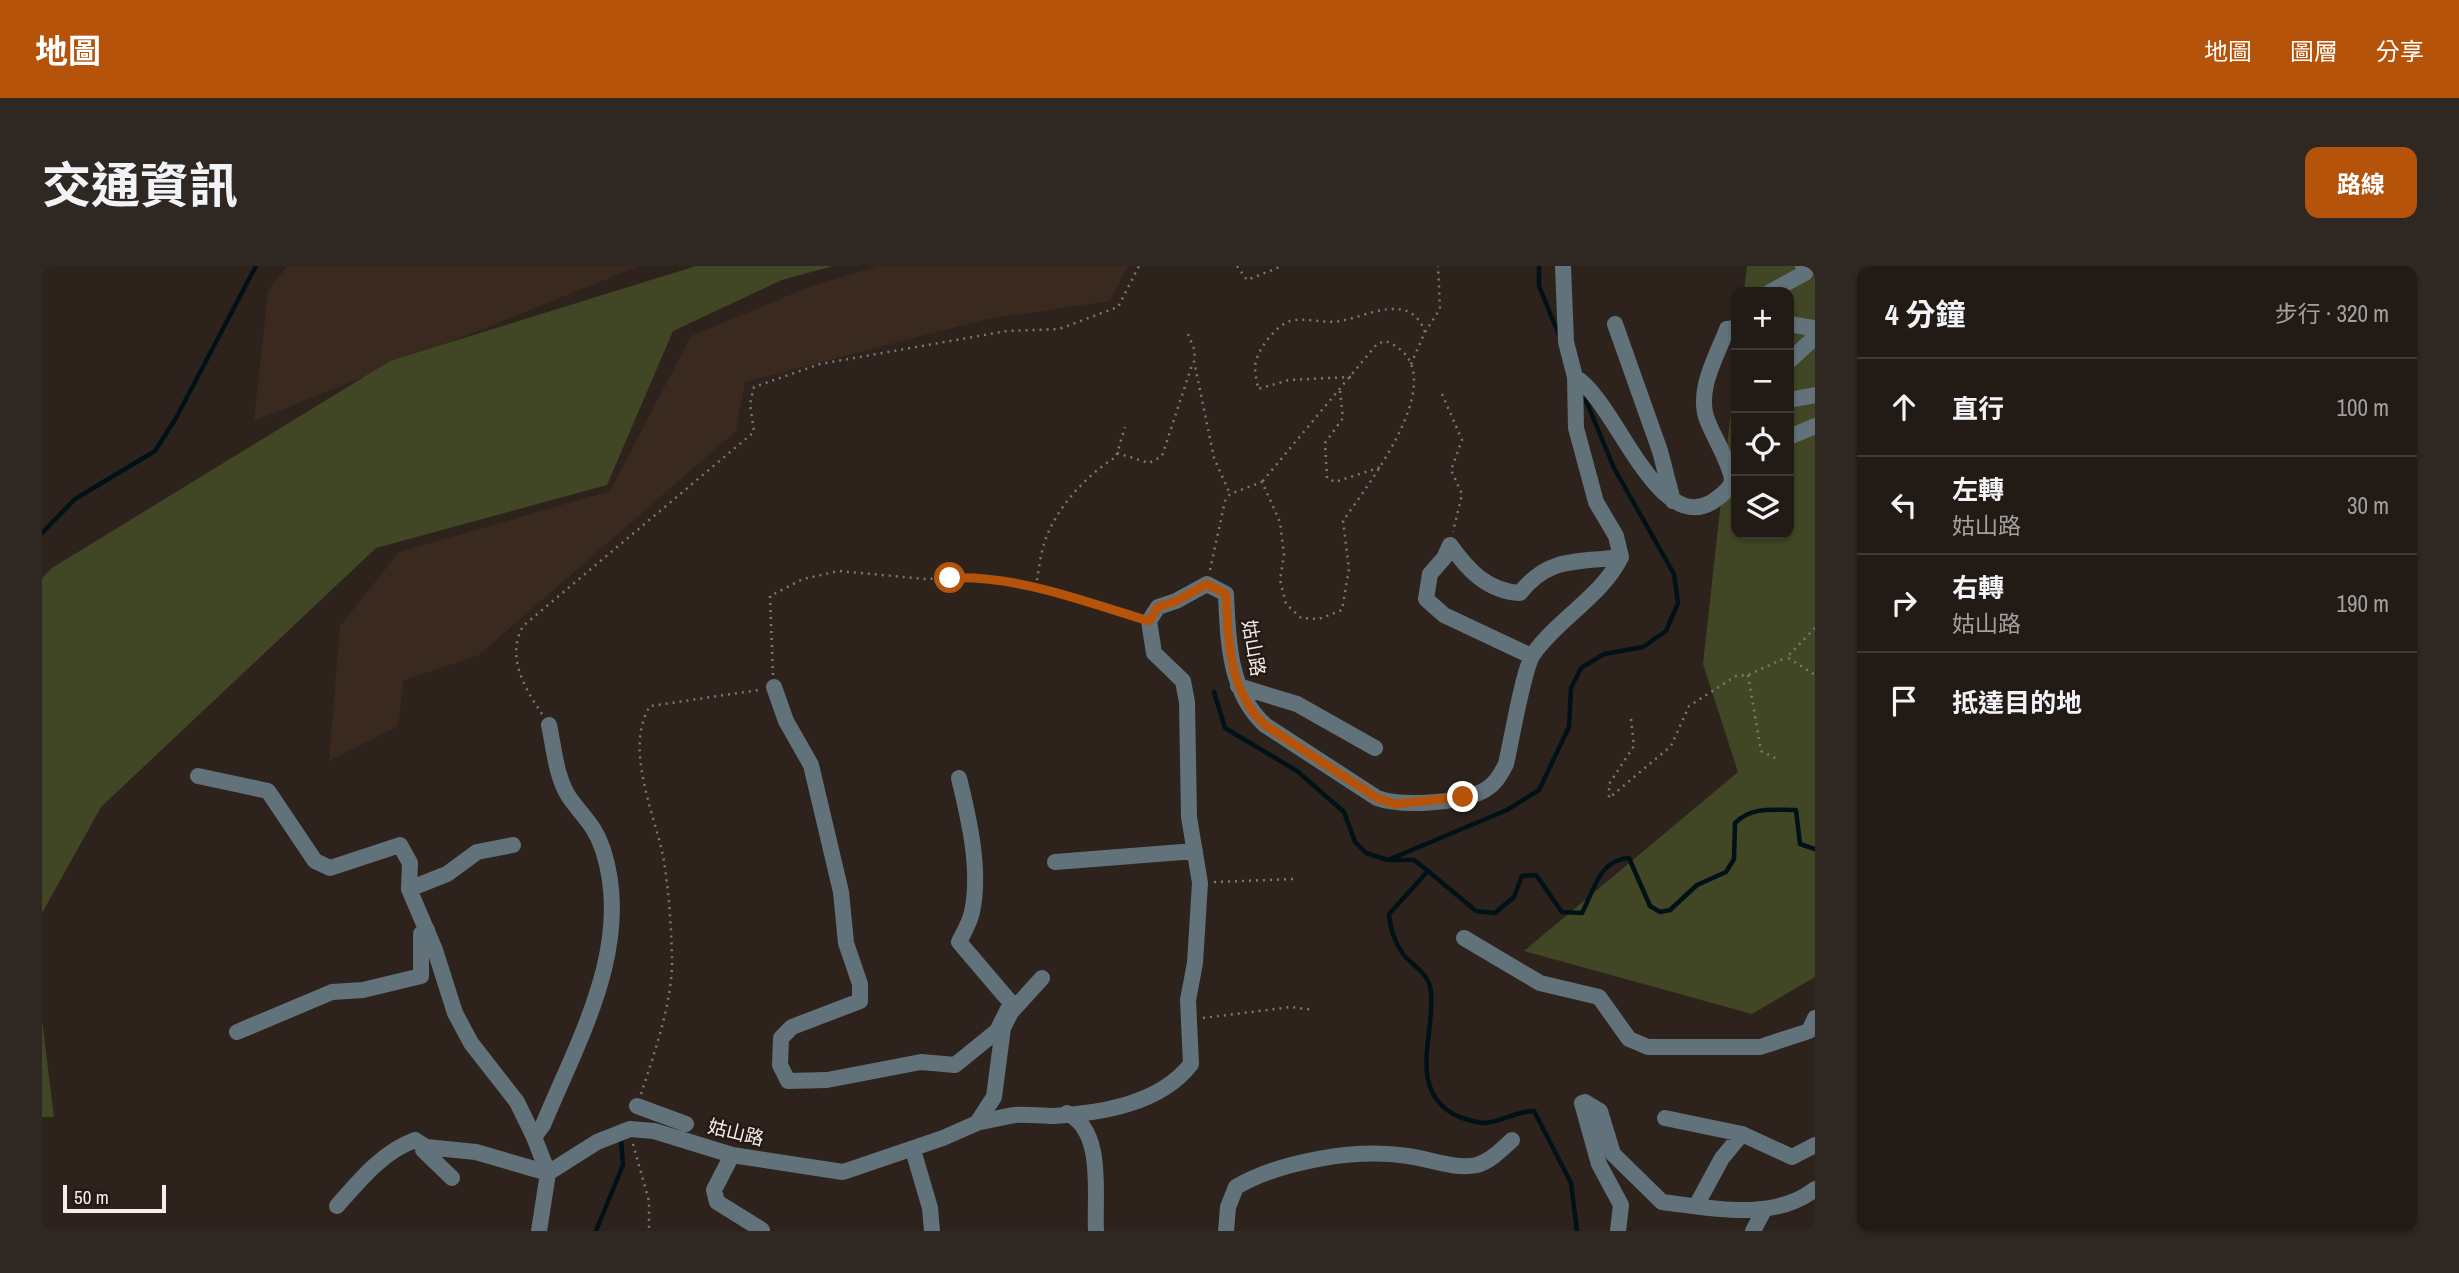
<!DOCTYPE html>
<html lang="zh-TW">
<head>
<meta charset="utf-8">
<style>
	:root { --surface:#221a15; --page:#2e2722; --text:#f1f3f6; --muted:#a2a1a0; --line:#3f3834; --accent:#b45309 }
	body { margin:0; font-family:"Archivo Narrow","Noto Sans TC",sans-serif; background:var(--page); color:var(--text) }
	.controls { position:absolute; right:21px; top:21px; display:grid; overflow:hidden; border-radius:14px; box-shadow:0 2px 5px #0004 }
	.controls button { width:63px; height:63px; display:grid; place-items:center; padding:0; border:0; border-bottom:2px solid var(--line); background:var(--surface); color:var(--text); font:35px sans-serif }
	.scale { position:absolute; left:21px; bottom:18px; width:103px; box-sizing:border-box; padding-left:7px; border:4px solid #f5eee9; border-top:0; font-size:19px; line-height:24px; white-space:nowrap; color:#f5eee9; -webkit-text-stroke:5px #241a13; paint-order:stroke }
	.stop { position:absolute; width:21px; height:21px; margin:-16px; border:5px solid #b45309; border-radius:50%; background:#fff }
	.stop.end { background:#b45309; border-color:#fff; box-shadow:0 2px 7px #0008 }
	.list { margin:0; padding:0; list-style:none }
	h2 { display:flex; justify-content:space-between; align-items:center; height:91px; margin:0; padding:0 28px; font-size:30px }
	h2 small { font-size:23px; font-weight:400; color:var(--muted) }
	.list li { display:grid; grid-template-columns:46px 1fr auto; gap:21px; align-items:center; box-sizing:border-box; height:98px; padding:0 28px; border-top:2px solid var(--line) }
	.list b { display:block; font-size:26px; white-space:nowrap }
	.list p { margin:0; font-size:23px; white-space:nowrap; color:var(--muted) }
	.list em { font-size:23px; font-style:normal; color:var(--muted) }
	.icon { flex:none; width:38px; height:38px; fill:none; stroke:currentColor; stroke-width:2; stroke-linecap:round; stroke-linejoin:round }
	.map { position:relative; flex:none; width:1773px; height:965px; overflow:hidden; border-radius:14px }
	header { display:flex; align-items:center; gap:42px; box-sizing:border-box; height:98px; padding:0 35px; background:var(--accent); color:#fff }
	header strong { font-size:33px }
	nav { display:flex; gap:38px; margin-inline-start:auto; font-size:24px }
	.intro { display:flex; align-items:center; justify-content:space-between; box-sizing:border-box; height:168px; padding:0 42px }
	h1 { margin:0; font-size:49px }
	.button { padding:18px 32px; border-radius:14px; background:var(--accent); color:#fff; font-size:24px; font-weight:700 }
	main { display:flex; gap:42px; padding:0 42px }
	aside { flex:1; background:var(--surface); border-radius:14px; box-shadow:0 2px 5px #0004 }
	.map>svg:first-child { display:block }
	.built { fill:#39291e }
	.green { fill:#414625 }
	.lines { fill:none; stroke-linecap:round; stroke-linejoin:round }
	.stream { stroke:#001217; stroke-width:4.5 }
	.path { stroke:#7f7670; stroke-width:2.5; stroke-dasharray:2 5; stroke-linecap:butt }
	.minor { stroke:#62727b; stroke-width:16 }
	.route { stroke:#b45309; stroke-width:9 }
	.labels { text-anchor:middle; stroke-width:5; stroke-linejoin:round; paint-order:stroke }
	.street-label { font-size:19px; fill:#f5eee9; stroke:#241a13 }
</style>
</head>
<body>
<header>
<strong>地圖</strong>
<nav><a>地圖</a><a>圖層</a><a>分享</a></nav>
</header>
<div class="intro"><h1>交通資訊</h1><a class="button">路線</a></div>
<main>
<div class="map">
<svg width="1773" height="965" viewBox="0 0 1773 965">
	<rect width="100%" height="100%" fill="#2d231c"/>
	<!-- built -->
	<path class="built" d="M 245,0 L 597,0 L 212,155 L 226,25 Z
		M 836,0 L 1086,0 L 1068,35 L 945,53 L 703,116 L 694,165 L 437,389 L 362,414 L 356,460 L 287,495 L 298,360 L 357,286 L 568,225 L 649,70 L 767,21 Z"/>
	<!-- green -->
	<path class="green" d="M 654,0 L 791,0 L 740,14 L 631,65 L 565,219 L 334,282 L 59,541 L 0,647 L 0,312 L 10,302 L 348,95 Z
		M 1705,0 L 1773,0 L 1773,711 L 1710,748 L 1482,685 L 1696,506 L 1661,398 L 1694,99 L 1694,268 L 1747,268 L 1747,26 L 1702,26 Z
		M 0,754 L 12,851 L 0,851 Z"/>
	<g class="lines">
		<!-- stream -->
		<path class="stream" d="M 1497,0 L 1497,20 L 1517,69
			M 0,267 L 33,233 L 113,185 L 134,152 L 214,0
			M 1172,426 L 1183,462 L 1255,505 L 1302,546 L 1313,576 L 1324,587 L 1346,594 L 1372,594 L 1386,605
			M 1346,594 L 1465,544 L 1497,524 L 1527,461 L 1529,422 L 1539,402 L 1562,388 L 1601,381 L 1624,365 L 1636,337 L 1632,308 L 1572,202 L 1540,125
			M 554,965 L 581,899 L 579,872
			M 1535,965 L 1529,917 L 1492,845 C 1475,845 1461,855 1444,857 C 1436,857 1421,853 1413,849 C 1365,823 1393,769 1389,726 C 1387,706 1371,701 1361,688 C 1352,675 1348,662 1347,648 L 1386,605 L 1434,645 L 1453,647 L 1472,631 L 1480,610 L 1494,609 L 1520,646 L 1540,647 C 1552,624 1558,593 1587,592 L 1608,640 L 1618,646 L 1628,644 L 1655,619 L 1684,606 L 1692,593 L 1693,557 C 1710,540 1731,544 1754,544 L 1758,578 L 1773,583"/>
		<!-- path -->
		<path class="path" d="M 1195,0 L 1205,14 L 1240,0
			M 1383,66 L 1398,43 L 1396,0
			M 1146,68 L 1153,85 L 1152,95 L 1172,192 L 1188,228
			M 1309,111 L 1247,114 L 1216,123 C 1215,116 1213,108 1213,101 C 1214,85 1233,60 1248,55 C 1263,51 1282,58 1298,55 C 1327,50 1368,25 1383,66 L 1369,98
			M 1298,125 L 1301,152 L 1283,177 L 1285,212 L 1293,216 L 1339,201
			M 1400,128 L 1420,174 L 1409,204 L 1420,228 L 1411,266
			M 1075,187 L 1107,197 L 1120,190 L 1151,96
			M 1168,304 L 1183,235 L 1188,228 L 1220,216 L 1238,256 L 1242,289 L 1238,314 L 1244,338 L 1259,352 L 1277,353 L 1300,344 L 1307,303 L 1301,255 C 1327,217 1418,102 1343,75 L 1335,78 L 1220,216
			M 994,321 C 996,307 998,292 1002,278 C 1012,244 1044,209 1074,191 L 1083,161
			M 1773,362 L 1745,391 L 1773,409
			M 731,409 L 728,330 L 761,313 L 797,305 L 883,313 L 934,311 L 994,321 L 1094,351
			M 1706,409 L 1719,485 L 1735,493
			M 500,448 C 482,421 464,391 481,360 L 712,166 L 708,138 L 712,121 L 778,98 L 965,65 L 1017,63 L 1076,41 L 1097,0
			M 1589,453 L 1592,480 L 1567,518 L 1567,532 L 1629,480 L 1647,440 L 1694,410 L 1706,409 L 1745,391
			M 1172,616 L 1252,613
			M 1161,752 L 1249,741 L 1272,744
			M 599,828 C 612,788 631,735 630,692 C 629,659 627,623 621,590 C 612,546 582,482 608,440 L 717,424
			M 591,878 L 607,935 L 607,965"/>
		<!-- minor -->
		<path class="minor" d="M 1728,26 L 1763,7 L 1764,1 L 1761,0
			M 1573,58 L 1618,185 L 1631,235
			M 1747,58 L 1771,62 L 1770,74 L 1747,95
			M 1533,111 C 1574,135 1614,269 1670,236 C 1682,228 1689,222 1694,208
			M 1747,134 L 1773,129
			M 1747,171 L 1773,160
			M 1691,216 C 1686,192 1675,178 1666,156 C 1653,126 1674,92 1685,63 L 1694,62
			M 1489,390 L 1402,349 L 1384,333 L 1388,308 L 1402,292 L 1408,279 C 1426,304 1445,325 1478,327 C 1507,290 1535,297 1579,291
			M 1196,420 L 1255,438 L 1333,482
			M 732,421 L 744,455 L 769,499 L 799,626 L 804,677 L 818,718 L 818,735 L 750,761 L 739,772 L 738,799 L 746,815 L 785,814 L 879,796 L 913,799 L 955,765 L 969,737 L 917,676 C 922,666 928,656 930,646 C 939,604 927,553 917,512
			M 156,510 L 226,525 L 273,595 L 288,602 L 358,579 L 368,597 L 367,623 L 393,684 L 413,747 L 429,777 L 475,836 L 492,871
			M 1013,596 L 1153,585
			M 367,623 L 405,608 L 435,586 L 471,579
			M 1422,672 L 1498,717 L 1557,731 L 1587,773 L 1606,781 L 1718,781 L 1767,765 L 1773,752
			M 195,766 L 290,726 L 321,724 L 379,710 L 379,668 L 385,664
			M 595,840 L 644,858
			M 1025,847 C 1063,865 1052,929 1054,965
			M 1623,852 L 1700,868 L 1750,891 L 1773,879
			M 935,857 C 948,854 960,851 973,849 C 985,848 998,850 1011,850 C 1060,847 1118,838 1149,798 L 1146,734 L 1153,697 L 1158,617 L 1147,551 L 1145,436 L 1141,415 L 1112,387 L 1107,355 L 1116,341 L 1134,335 L 1165,318 L 1184,328 C 1186,375 1187,426 1223,459 L 1335,532 C 1360,541 1415,537 1439,526 C 1452,520 1458,510 1464,498 C 1469,477 1482,399 1492,387 C 1517,352 1560,330 1579,291 L 1574,270 L 1554,236 L 1534,162 L 1533,111 L 1524,76 L 1521,0
			M 384,881 L 434,886 L 506,907 L 492,871 L 501,859 C 536,774 592,679 561,584 C 553,559 541,551 527,531 C 514,511 512,482 507,459
			M 871,884 L 888,942 L 890,965
			M 690,889 L 672,924 L 675,936 L 720,964
			M 295,940 C 317,915 340,886 373,874 L 384,881 L 381,884 L 410,912
			M 1654,940 L 1680,892 L 1700,868
			M 497,965 L 506,907 L 555,876 L 588,863 L 612,865 L 690,889 L 801,906 L 901,872 L 935,857 L 952,831 L 961,762 L 969,746 L 1000,712
			M 1184,965 L 1186,941 L 1194,921 C 1239,895 1313,882 1366,890 C 1388,893 1413,904 1435,899 C 1449,895 1460,883 1470,874
			M 1576,965 L 1579,939 L 1557,898 L 1540,837 L 1543,836 L 1558,845 L 1571,888 L 1620,936 C 1670,942 1731,956 1773,923
			M 1711,965 L 1722,944"/>
	</g>
	<g class="lines">
		<!-- route -->
		<path class="route" d="M 908,312 C 976,309 1043,336 1107,355 L 1116,341 L 1134,335 L 1165,318 L 1184,328 C 1186,375 1187,426 1223,459 L 1335,532 L 1353,538 L 1421,531"/>
	</g>
	<g class="labels">
		<!-- street labels -->
		<g class="street-label">
			<text transform="translate(1212 382) rotate(80)" y="7">姑山路</text>
			<text transform="translate(694 866) rotate(14)" y="7">姑山路</text>
		</g>
	</g>
</svg>
<div class="controls">
<button>+</button>
<button>−</button>
<button><svg class="icon" aria-label="locate" viewBox="0 0 24 24"><circle cx="12" cy="12" r="6"/><path d="M12 2v4M12 18v4M2 12h4M18 12h4"/></svg></button>
<button><svg class="icon" aria-label="layers" viewBox="0 0 24 24"><path d="M12 4l9 5-9 5-9-5zM3 14l9 5 9-5"/></svg></button>
</div>
<div class="scale">50 m</div>
<div class="stop" style="left:908px;top:312px"></div>
<div class="stop end" style="left:1421px;top:531px"></div>
</div>
<aside>
<h2>4 分鐘<small>步行 · 320 m</small></h2>
<ul class="list">
<li><svg class="icon" aria-label="ahead" viewBox="0 0 24 24"><path d="M12 20V5M6 11l6-6 6 6"/></svg><div><b>直行</b></div><em>100 m</em></li>
<li><svg class="icon" aria-label="left" viewBox="0 0 24 24"><path d="M17 20v-9H6M10 6l-5 5 5 5"/></svg><div><b>左轉</b><p>姑山路</p></div><em>30 m</em></li>
<li><svg class="icon" aria-label="right" viewBox="0 0 24 24"><path d="M7 20v-9h11M14 6l5 5-5 5"/></svg><div><b>右轉</b><p>姑山路</p></div><em>190 m</em></li>
<li><svg class="icon" aria-label="arrive" viewBox="0 0 24 24"><path d="M6 21V4h12l-3 4 3 4H6"/></svg><div><b>抵達目的地</b></div></li>
</ul>
</aside>
</main>
</body>
</html>
